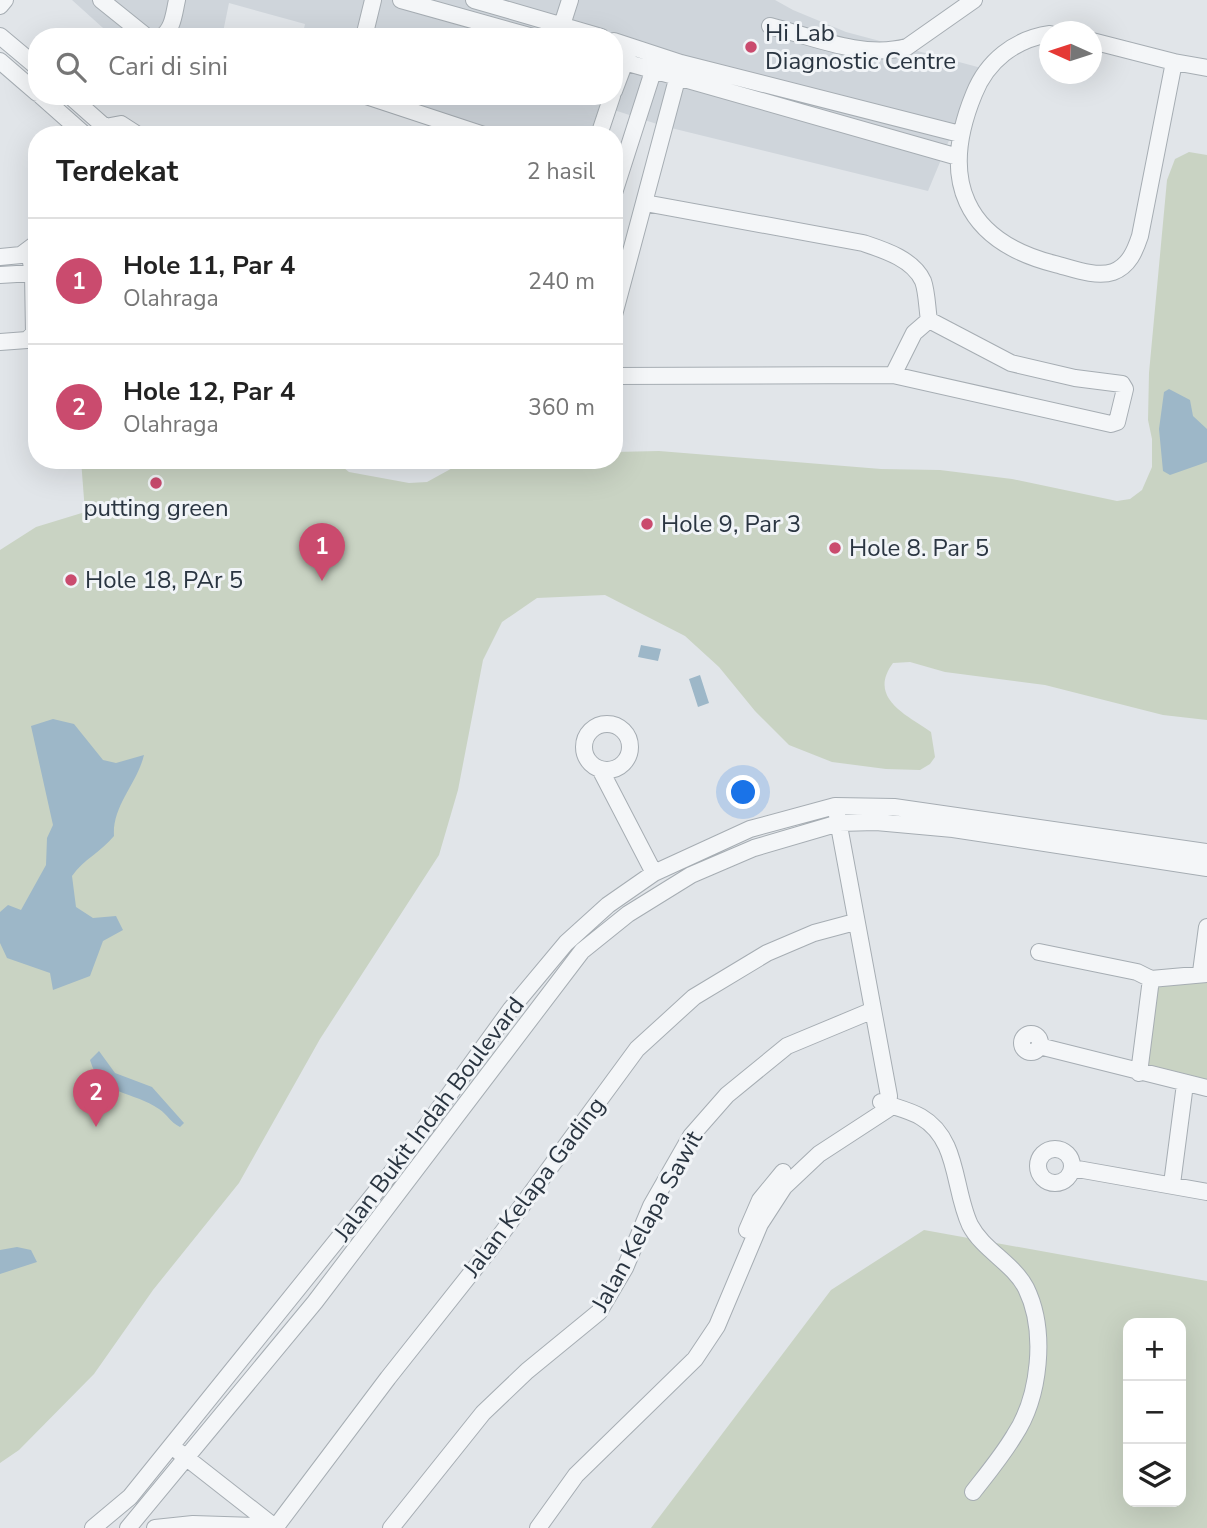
<!DOCTYPE html>
<html lang="id">
<head>
<meta charset="utf-8">
<style>
	:root { --surface:#fff; --page:#f6f6f6; --text:#222; --muted:#767676; --line:#e0e0e0; --accent:#ca4b6e }
	body { margin:0; font-family:"Nunito Sans",sans-serif; background:var(--page); color:var(--text) }
	.controls { position:absolute; right:21px; bottom:21px; display:grid; overflow:hidden; border-radius:14px; box-shadow:0 7px 28px #0002 }
	.controls button { width:63px; height:63px; display:grid; place-items:center; padding:0; border:0; border-bottom:2px solid var(--line); background:var(--surface); color:var(--text); font:35px sans-serif }
	.compass { position:absolute; left:1039px; top:21px; width:63px; height:63px; border-radius:50%; background:var(--surface); box-shadow:0 7px 28px #0002; rotate:273deg }
	.you { position:absolute; left:744px; top:793px; width:24px; height:24px; margin:-18px; border:5px solid #fff; border-radius:50%; background:#1a73e8; box-shadow:0 0 0 10px #1a73e833 }
	.badge { display:grid; place-items:center; width:46px; height:46px; border-radius:50%; background:var(--accent); color:#fff; font-size:23px; font-weight:700 }
	.pin { position:absolute; translate:-50% -58px; filter:drop-shadow(0 2px 4px #0008) }
	.pin::after { content:''; position:absolute; top:37px; width:24px; height:21px; background:inherit; clip-path:polygon(0 0,100% 0,50% 100%) }
	.list { margin:0; padding:0; list-style:none }
	h2 { display:flex; justify-content:space-between; align-items:center; height:91px; margin:0; padding:0 28px; font-size:30px }
	h2 small { font-size:23px; font-weight:400; color:var(--muted) }
	.list li { display:grid; grid-template-columns:46px 1fr auto; gap:21px; align-items:center; box-sizing:border-box; height:126px; padding:0 28px; border-top:2px solid var(--line) }
	.list b { display:block; font-size:26px; white-space:nowrap }
	.list p { margin:0; font-size:23px; white-space:nowrap; color:var(--muted) }
	.list em { font-size:23px; font-style:normal; color:var(--muted) }
	.icon { flex:none; width:38px; height:38px; fill:none; stroke:currentColor; stroke-width:2; stroke-linecap:round; stroke-linejoin:round }
	.map { position:relative; flex:none; width:1207px; height:1528px; overflow:hidden }
	.search { position:absolute; background:var(--surface); box-shadow:0 7px 28px #0002; left:28px; top:28px; width:595px; height:77px; display:flex; align-items:center; gap:18px; box-sizing:border-box; padding:0 24px; border-radius:28px; color:var(--muted); font-size:26px }
	.panel { position:absolute; background:var(--surface); box-shadow:0 7px 28px #0002; left:28px; top:126px; width:595px; height:343px; border-radius:28px }
	.map>svg:first-child { display:block }
	.built { fill:#cfd5db }
	.green { fill:#c9d3c3; fill-rule:evenodd }
	.water { fill:#9db7c8 }
	.lines { fill:none; stroke-linecap:round; stroke-linejoin:round }
	.minor-casing { stroke:#a6adb3; stroke-width:18 }
	.minor { stroke:#f4f6f8; stroke-width:16 }
	.poi-dot { fill:#ca4b6e; stroke:#f1f4f7; stroke-width:2.5 }
	.labels { text-anchor:middle; stroke-width:6; stroke-linejoin:round; paint-order:stroke }
	.poi-label { font-size:24px; fill:#2a3541; stroke:#f1f4f7; text-anchor:start }
	.street-label { font-size:24px; fill:#2a3541; stroke:#f1f4f7 }
</style>
</head>
<body>
<div class="map">
<svg width="1207" height="1528" viewBox="0 0 1207 1528">
	<rect width="100%" height="100%" fill="#e1e5e9"/>
	<!-- built -->
	<path class="built" d="M 72,0 L 775,0 L 793,10 L 846,32 L 989,70 L 955,126 L 928,191 L 663,126 L 608,108 L 599,135 L 496,135 L 361,96 L 614,96 L 614,37 L 302,37 L 305,24 L 229,3 L 222,37 L 113,37 Z"/>
	<!-- green -->
	<path class="green" d="M 1189,152 L 1207,155 L 1207,720 L 1163,715 L 1045,685 L 945,672 L 910,662 L 893,663 C 867,698 907,715 931,732 L 935,757 L 930,764 L 920,770 L 886,769 L 832,762 L 789,745 L 755,711 L 719,667 L 685,636 L 605,595 L 537,598 L 502,622 L 483,660 L 458,790 L 439,855 L 320,1039 L 239,1183 L 153,1290 L 94,1374 L 19,1450 L 0,1463 L 0,550 L 36,527 L 85,512 L 81,460 L 334,460 L 349,472 L 409,483 L 427,482 L 467,460 L 614,460 L 614,452 L 659,451 L 881,469 L 940,470 L 1012,479 L 1117,501 L 1130,499 L 1142,490 L 1152,467 L 1152,439 L 1148,420 L 1149,373 L 1167,180 L 1175,159 Z
		M 1158,971 L 1207,978 L 1207,1085 L 1139,1073 Z
		M 924,1230 L 1207,1281 L 1207,1528 L 651,1528 L 831,1290 ZM 1128,1323 L 1181,1323 L 1181,1502 L 1128,1502 Z"/>
	<!-- water -->
	<path class="water" d="M 1169,389 L 1190,400 L 1193,416 L 1207,429 L 1207,462 L 1170,475 L 1163,471 L 1159,429 L 1164,392 Z
		M 641,645 L 661,649 L 658,661 L 638,657 Z
		M 700,675 L 709,703 L 698,707 L 689,679 Z
		M 53,719 L 74,724 L 103,760 L 116,763 L 144,755 C 137,784 112,806 114,836 C 101,852 84,859 72,876 L 76,907 L 93,918 L 116,916 L 123,930 L 103,941 L 90,976 L 53,990 L 50,973 L 7,958 L 0,943 L 0,912 L 8,905 L 21,910 L 46,865 L 47,838 L 53,825 L 31,726 Z
		M 99,1051 L 115,1073 L 152,1087 L 184,1123 L 180,1127 C 170,1122 168,1115 159,1109 C 134,1091 100,1096 90,1060 Z
		M 17,1247 L 31,1250 L 37,1262 L 0,1274 L 0,1250 Z"/>
	<g class="lines">
		<!-- minor casing -->
		<g class="minor-casing">
			<path id="minor" d="M 101,0 L 147,37
				M 401,0 L 533,37
				M 474,0 L 601,37
				M 0,6 L 5,0
				M 562,25 L 570,0
				M 770,26 C 813,37 863,59 907,47 L 974,0
				M 1050,34 C 1015,39 987,61 974,94 C 939,179 964,241 1055,264 C 1071,268 1096,278 1113,272 C 1129,266 1135,251 1140,236 L 1174,62 L 1092,41
				M 0,36 L 37,67
				M 161,37 C 173,30 174,13 177,0
				M 364,37 L 373,0
				M 614,41 L 681,63 L 960,134
				M 614,59 L 958,157
				M 0,61 L 37,93
				M 1174,62 L 1207,68
				M 614,91 L 628,54
				M 41,96 L 85,135
				M 70,96 L 105,127
				M 366,96 L 484,135
				M 97,135 L 105,127 L 121,124 L 138,135
				M 599,135 L 612,96
				M 614,193 L 656,62
				M 645,203 L 863,243 C 884,250 913,259 923,281 C 927,292 927,308 929,320
				M 0,257 L 21,255 L 37,243
				M 0,275 L 33,273 L 37,268
				M 614,315 L 680,68
				M 0,342 L 27,340 L 34,333 L 33,273 L 29,251
				M 893,375 L 914,333 L 929,320
				M 614,376 L 893,375 L 1111,424 L 1117,422 L 1125,389 L 1122,384 L 1075,378 L 1011,363 L 929,320
				M584 747a23 23 0 1 1 46 0a23 23 0 1 1-46 0Z
				M 600,769 L 654,873
				M 1039,952 L 1137,972 L 1151,979 L 1207,974
				M 1201,972 L 1207,927
				M1022 1043a9 9 0 1 1 18 0a9 9 0 1 1-18 0Z
				M 1039,1046 L 1207,1088
				M 1139,1073 L 1151,979
				M 881,1102 C 894,1107 909,1110 921,1117 C 959,1139 953,1189 970,1225 C 983,1250 1013,1263 1026,1288 C 1047,1331 1040,1397 1014,1436 C 1002,1456 987,1474 973,1492
				M1038 1166a17 17 0 1 1 34 0a17 17 0 1 1-34 0Z
				M 1072,1168 L 1207,1192
				M 1172,1184 L 1185,1084
				M 747,1230 L 760,1200 L 783,1172
				M 179,1452 L 276,1528
				M 93,1528 L 130,1497 L 404,1157 L 511,1009 L 566,943 L 608,905 L 654,873 L 750,829 L 835,806 L 894,807 L 1207,852
				M 128,1528 L 315,1302 L 582,951 L 628,914 L 691,875 L 754,848 L 839,823 L 876,822 L 953,829 L 1207,868
				M 155,1528 L 193,1524 L 255,1526
				M 275,1528 L 388,1378 L 491,1248 L 637,1049 L 694,997 L 767,953 L 814,933 L 855,922
				M 391,1528 L 483,1413 L 527,1371 L 599,1312 L 625,1268 L 651,1206 L 691,1136 L 727,1095 L 787,1046 L 871,1011
				M 538,1528 L 576,1475 L 695,1359 L 717,1326 L 760,1224 L 784,1187 L 819,1154 L 888,1109 L 889,1096 L 837,815"/>
		</g>
		<!-- minor -->
		<use href="#minor" class="minor"/>
	</g>
	<!-- markers -->
	<g class="poi-dot">
		<circle cx="751" cy="47" r="7"/>
		<circle cx="156" cy="483" r="7"/>
		<circle cx="647" cy="524" r="7"/>
		<circle cx="835" cy="548" r="7"/>
		<circle cx="71" cy="580" r="7"/>
	</g>
	<g class="labels">
		<!-- poi labels -->
		<g class="poi-label">
			<text x="765" y="41">Hi Lab<tspan x="765" dy="28">Diagnostic Centre</tspan></text>
			<text x="156" y="516" text-anchor="middle">putting green</text>
			<text x="661" y="532">Hole 9, Par 3</text>
			<text x="849" y="556">Hole 8. Par 5</text>
			<text x="85" y="588">Hole 18, PAr 5</text>
		</g>
		<!-- street labels -->
		<g class="street-label">
			<text transform="translate(429 1119) rotate(-53)" y="8">Jalan Bukit Indah Boulevard</text>
			<text transform="translate(534 1187) rotate(-53)" y="8">Jalan Kelapa Gading</text>
			<text transform="translate(647 1221) rotate(-61)" y="8">Jalan Kelapa Sawit</text>
		</g>
	</g>
</svg>
<div class="controls">
<button>+</button>
<button>−</button>
<button><svg class="icon" aria-label="layers" viewBox="0 0 24 24"><path d="M12 4l9 5-9 5-9-5zM3 14l9 5 9-5"/></svg></button>
</div>
<svg class="compass" viewBox="-18 -18 36 36"><path d="M0-13l5 13h-10z" fill="#e53935"/><path d="M0 13l5-13h-10z" fill="#767676"/></svg>
<div class="you"></div>
<div class="pin badge" style="left:322px;top:581px">1</div>
<div class="pin badge" style="left:96px;top:1127px">2</div>
<div class="search"><svg class="icon" aria-label="search" viewBox="0 0 24 24"><circle cx="10" cy="10" r="6"/><path d="M15 15l6 6"/></svg>Cari di sini</div>
<section class="panel">
<h2>Terdekat<small>2 hasil</small></h2>
<ul class="list">
<li><span class="badge">1</span><div><b>Hole 11, Par 4</b><p>Olahraga</p></div><em>240 m</em></li>
<li><span class="badge">2</span><div><b>Hole 12, Par 4</b><p>Olahraga</p></div><em>360 m</em></li>
</ul>
</section>
</div>
</body>
</html>
